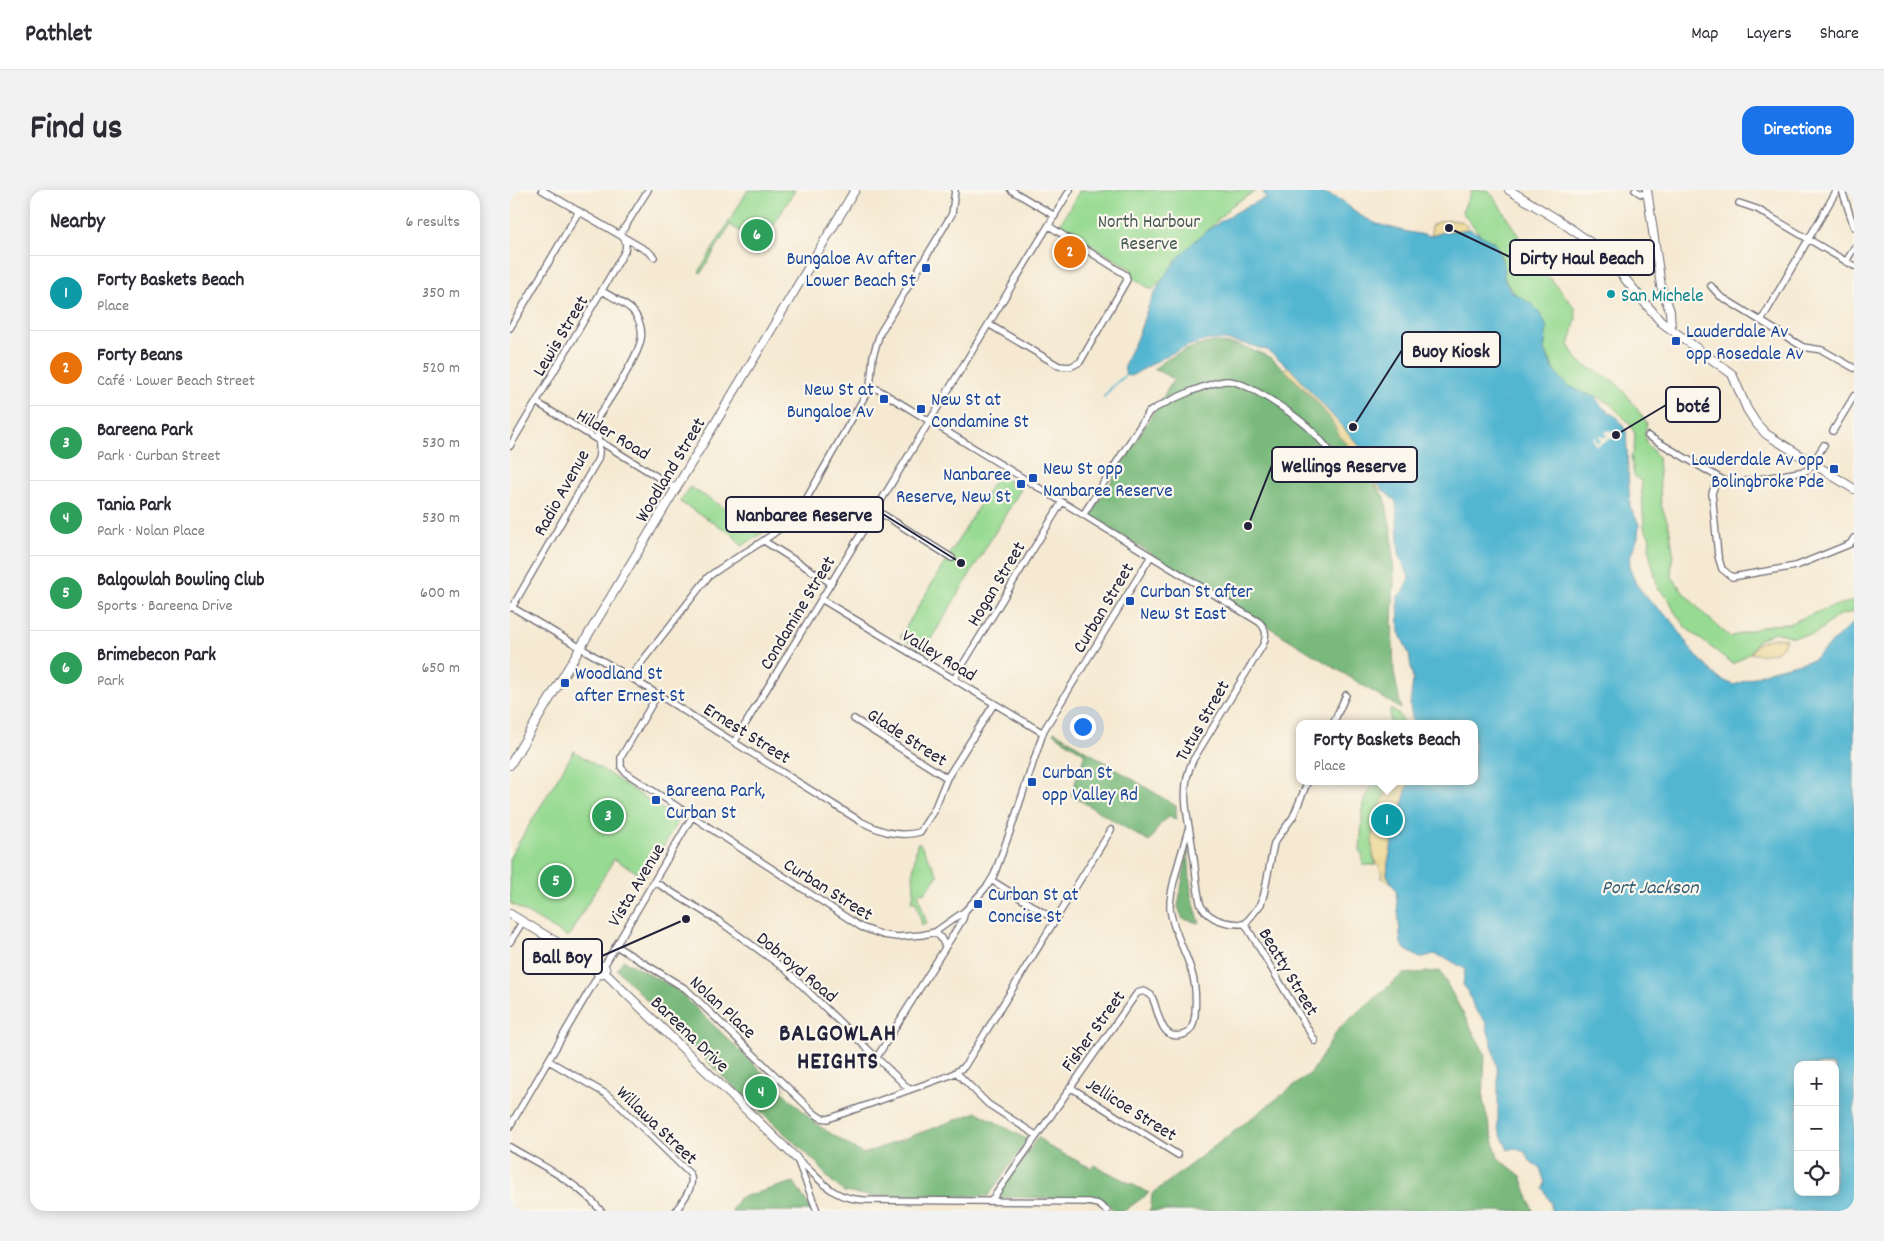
<!DOCTYPE html>
<html lang="en">
<head>
<meta charset="utf-8">
<style>
	:root { --surface:#fff; --page:#f2f2f3; --text:#2b2b33; --muted:#7c7c81; --line:#e1e1e2; --accent:#1a73e8 }
	body { margin:0; font-family:Dekko,sans-serif; background:var(--page); color:var(--text) }
	.controls { position:absolute; right:15px; bottom:15px; display:grid; overflow:hidden; border-radius:10px; box-shadow:0 2px 12px #0003 }
	.controls button { width:45px; height:45px; display:grid; place-items:center; padding:0; border:0; border-bottom:1px solid var(--line); background:var(--surface); color:var(--text); font:25px sans-serif }
	.you { position:absolute; left:572px; top:536px; width:18px; height:18px; margin:-12px; border:4px solid #fff; border-radius:50%; background:#1a73e8; box-shadow:0 0 0 8px #1a73e833 }
	.badge { display:grid; place-items:center; width:32px; height:32px; border-radius:50%; background:var(--accent); color:#fff; font-size:16px; font-weight:700 }
	.pin { position:absolute; translate:-50% -50%; border:2px solid #fff; box-shadow:0 1px 5px #0006 }
	.popup { position:absolute; left:786px; top:530px; width:182px; height:65px; box-sizing:border-box; display:grid; place-content:center; border-radius:10px; background:var(--surface); filter:drop-shadow(0 1px 4px #0005); font-size:16px; white-space:nowrap; color:var(--muted) }
	.popup b { font-size:19px; color:var(--text) }
	.popup::after { content:''; position:absolute; left:50%; top:100%; margin-left:-10px; border:10px solid transparent; border-top-color:var(--surface) }
	.list { margin:0; padding:0; list-style:none }
	h2 { display:flex; justify-content:space-between; align-items:center; height:65px; margin:0; padding:0 20px; font-size:21px }
	h2 small { font-size:16px; font-weight:400; color:var(--muted) }
	.list li { display:grid; grid-template-columns:32px 1fr auto; gap:15px; align-items:center; box-sizing:border-box; height:75px; padding:0 20px; border-top:1px solid var(--line) }
	.list b { display:block; font-size:19px; white-space:nowrap }
	.list p { margin:0; font-size:16px; white-space:nowrap; color:var(--muted) }
	.list em { font-size:16px; font-style:normal; color:var(--muted) }
	.icon { flex:none; width:28px; height:28px; fill:none; stroke:currentColor; stroke-width:2; stroke-linecap:round; stroke-linejoin:round }
	.map { position:relative; flex:none; width:1344px; height:1021px; overflow:hidden; border-radius:15px }
	header { display:flex; align-items:center; gap:30px; box-sizing:border-box; height:70px; padding:0 25px; background:var(--surface); border-bottom:1px solid var(--line) }
	header strong { font-size:24px }
	nav { display:flex; gap:28px; margin-inline-start:auto; font-size:18px }
	.intro { display:flex; align-items:center; justify-content:space-between; box-sizing:border-box; height:120px; padding:0 30px }
	h1 { margin:0; font-size:35px }
	.button { padding:12px 22px; border-radius:15px; background:var(--accent); color:#fff; font-size:18px; font-weight:700 }
	main { display:flex; gap:30px; padding:0 30px }
	aside { flex:1; background:var(--surface); border-radius:15px; box-shadow:0 2px 12px #0003 }
	.map>svg:first-child { display:block }
	.green { fill:#97da92; stroke:#5c7e66 }
	.forest { fill:#79ba7c; stroke:#4e6e5c }
	.sand { fill:#eeda9e; stroke:#887e6c }
	.water { fill:#52b6d1; stroke:#3a6c86; fill-rule:evenodd }
	.pier { fill:#f5e9d2 }
	.lines { fill:none; stroke-linecap:round; stroke-linejoin:round }
	.stream { stroke:#52b6d1; stroke-width:2 }
	.street-casing { stroke:#6c6870; stroke-width:8 }
	.secondary-casing { stroke:#6c6870; stroke-width:10 }
	.street { stroke:#fff; stroke-width:5.5 }
	.secondary { stroke:#fff; stroke-width:8 }
	.transit-dot { fill:#1a4fb4; stroke:#fbf7ec; stroke-width:2 }
	.culture-dot { fill:#0f9aa8; stroke:#fbf7ec; stroke-width:2 }
	.labels { text-anchor:middle; stroke-width:4.5; stroke-linejoin:round; paint-order:stroke }
	.park-label { font-size:19px; fill:#455955; stroke:#fbf7ec }
	.transit-label { font-size:19px; fill:#164399; stroke:#fbf7ec; text-anchor:start }
	.culture-label { font-size:19px; fill:#0d838f; stroke:#fbf7ec; text-anchor:start }
	.street-label { font-size:19px; fill:#22223b; stroke:#fbf7ec }
	.water-label { font-size:20px; font-style:italic; fill:#355d77; stroke:#fbf7ec }
	.district-label { font-size:24px; font-weight:bold; letter-spacing:1px; fill:#22223b; stroke:#fbf7ec }
	.leader { fill:none; stroke:#22223b; stroke-width:2 }
	.callout-dot { fill:#22223b; stroke:#fbf7ec; stroke-width:2 }
	.callout { fill:#fbf7ec; stroke:#22223b; stroke-width:2 }
	.callout-label { font-size:20px; text-anchor:middle; font-weight:bold; fill:#22223b }
</style>
</head>
<body>
<header>
<strong>Pathlet</strong>
<nav><a>Map</a><a>Layers</a><a>Share</a></nav>
</header>
<div class="intro"><h1>Find us</h1><a class="button">Directions</a></div>
<main>
<aside>
<h2>Nearby<small>6 results</small></h2>
<ul class="list">
<li><span class="badge" style="background:#0f9aa8">1</span><div><b>Forty Baskets Beach</b><p>Place</p></div><em>350 m</em></li>
<li><span class="badge" style="background:#e8710a">2</span><div><b>Forty Beans</b><p>Café · Lower Beach Street</p></div><em>520 m</em></li>
<li><span class="badge" style="background:#2e9e5b">3</span><div><b>Bareena Park</b><p>Park · Curban Street</p></div><em>530 m</em></li>
<li><span class="badge" style="background:#2e9e5b">4</span><div><b>Tania Park</b><p>Park · Nolan Place</p></div><em>530 m</em></li>
<li><span class="badge" style="background:#2e9e5b">5</span><div><b>Balgowlah Bowling Club</b><p>Sports · Bareena Drive</p></div><em>600 m</em></li>
<li><span class="badge" style="background:#2e9e5b">6</span><div><b>Brimebecon Park</b><p>Park</p></div><em>650 m</em></li>
</ul>
</aside>
<div class="map">
<svg width="1344" height="1021" viewBox="0 0 1344 1021">
	<rect width="100%" height="100%" fill="#fbf7ec"/>
	<filter id="ink" filterUnits="userSpaceOnUse"><feTurbulence type="fractalNoise" baseFrequency=".02" numOctaves="2"/><feDisplacementMap in="SourceGraphic" scale="10" xChannelSelector="R" yChannelSelector="G"/><feConvolveMatrix kernelMatrix="1 2 1 2 8 2 1 2 1" color-interpolation-filters="sRGB"/></filter>
	<filter id="wash" filterUnits="userSpaceOnUse"><feTurbulence type="fractalNoise" baseFrequency=".0096" numOctaves="4" result="noise"/><feDisplacementMap in="SourceGraphic" scale="20" xChannelSelector="R" yChannelSelector="G"/><feGaussianBlur stdDeviation="1.12" result="paint"/><feColorMatrix in="noise" values="0 0 0 0 0 0 0 0 0 0 0 0 0 0 0 0 0 1.4 0 .05"/><feComposite in="paint" operator="in"/></filter>
	<g filter="url(#wash)">
		<rect width="100%" height="100%" fill="#f5e9d2"/>
		<!-- green -->
		<path class="green" d="M 238,0 L 285,0 L 252,55 L 220,35 L 191,83 L 189,82 Z
			M 570,0 L 747,0 L 721,16 L 642,100 L 622,87 L 621,79 L 549,36 Z
			M 962,0 L 978,0 L 986,10 L 1016,58 L 1024,79 L 1041,89 L 1065,118 L 1066,129 L 1059,156 C 1072,181 1082,176 1102,190 C 1114,198 1127,220 1137,233 L 1135,242 L 1136,252 L 1148,267 L 1151,315 L 1159,336 L 1163,361 L 1161,385 L 1172,401 L 1194,424 L 1220,447 L 1259,435 L 1278,434 L 1320,417 L 1344,411 L 1344,422 L 1329,425 L 1305,444 L 1283,447 L 1264,442 L 1247,451 L 1240,463 L 1223,474 L 1176,438 L 1164,421 L 1159,409 L 1147,397 C 1146,380 1136,366 1140,348 L 1134,337 L 1131,291 L 1124,286 L 1121,266 L 1124,261 L 1125,244 L 1119,233 L 1100,214 L 1083,205 L 1069,203 L 1059,199 L 1046,183 L 1035,160 L 1035,135 L 1026,120 L 1001,100 L 972,47 L 952,22 Z
			M 488,284 L 511,299 L 414,461 L 390,447 Z
			M 180,297 L 254,342 L 232,356 L 222,344 L 170,312 Z
			M 880,519 L 889,524 L 894,534 L 880,534 Z
			M 64,561 L 169,630 L 135,687 L 104,669 L 58,747 L 0,713 L 0,667 Z
			M 864,591 L 886,591 L 879,594 L 863,666 L 866,675 L 853,675 L 852,664 L 850,661 L 853,614 Z
			M 409,652 L 428,685 L 415,702 L 408,703 L 417,734 L 412,735 L 406,712 L 401,712 L 404,704 L 403,682 L 407,654 Z"/>
		<!-- forest -->
		<path class="forest" d="M 703,152 L 728,155 L 750,163 L 760,167 L 774,179 L 815,221 L 845,260 L 849,274 L 875,308 L 882,346 L 884,394 L 882,432 L 884,482 L 891,519 L 580,326 L 664,189 L 644,179 C 662,164 681,157 703,152 Z
			M 544,541 L 666,616 L 666,629 L 659,627 L 651,633 L 639,652 L 561,605 L 575,564 L 543,543 Z
			M 678,659 L 681,705 L 690,733 L 673,729 L 668,717 Z
			M 113,770 L 166,799 L 306,934 L 353,964 L 467,922 L 518,950 L 478,1006 L 360,1006 L 334,1002 L 317,987 L 309,975 L 209,883 L 107,780 Z
			M 930,781 L 975,864 L 973,911 L 988,968 L 1011,986 L 1023,1021 L 638,1021 L 641,1019 L 642,1004 L 802,882 L 829,838 L 893,784 Z
			M 528,947 L 540,957 L 581,978 L 584,975 L 639,1003 L 614,1021 L 604,1021 L 596,1012 L 588,1009 L 490,1007 L 489,1004 Z
			M 284,992 L 302,1021 L 221,1021 L 229,1008 Z"/>
		<!-- sand -->
		<path class="sand" d="M 942,30 L 953,32 L 958,37 L 955,41 L 922,47 L 921,36 L 929,31 Z
			M 779,177 L 836,228 L 874,297 L 870,300 L 849,274 L 845,260 C 827,250 828,237 816,223 C 804,207 788,193 774,179 Z
			M 1262,448 L 1276,449 C 1274,452 1274,455 1272,457 C 1267,464 1248,466 1241,463 L 1248,453 Z
			M 886,591 L 899,591 L 878,673 L 877,685 L 881,692 L 872,688 C 873,679 864,672 863,663 C 859,639 871,616 879,594 Z"/>
		<!-- water -->
		<path class="water" d="M 756,0 L 786,2 L 797,0 L 817,4 L 831,10 L 849,25 L 867,34 L 898,42 L 921,46 L 934,42 L 960,39 L 983,52 L 988,59 L 995,79 L 994,88 L 1000,101 L 1022,114 L 1032,127 L 1037,138 L 1034,160 L 1045,182 L 1057,195 L 1075,204 L 1084,206 L 1092,217 L 1108,228 L 1116,241 L 1120,317 L 1129,334 L 1128,347 L 1121,364 L 1119,377 L 1126,394 L 1138,409 L 1162,431 L 1182,461 L 1208,488 L 1224,495 L 1262,480 L 1303,470 L 1344,432 L 1344,1021 L 1041,1021 L 1041,1013 L 1033,998 L 1035,993 L 1030,978 L 1020,971 L 1015,962 L 1003,958 L 998,960 L 988,938 L 988,883 L 983,858 L 975,831 L 964,818 L 958,801 L 953,795 L 955,779 L 938,769 L 924,764 L 910,768 L 896,760 L 891,754 L 886,700 L 877,685 L 878,673 L 885,639 L 899,591 L 964,591 L 964,534 L 903,534 L 900,515 L 903,490 L 899,464 L 889,442 L 888,406 L 895,400 L 899,387 L 889,364 L 886,311 C 867,297 857,284 853,260 L 779,177 L 757,160 L 736,154 L 715,150 L 698,150 L 678,156 L 656,166 L 621,186 L 616,185 C 611,173 622,160 626,150 C 632,137 635,123 641,110 C 666,59 705,29 756,8 L 753,2 ZM 1288,875 L 1325,875 L 1325,1002 L 1288,1002 Z"/>
		<!-- pier -->
		<path class="pier" d="M 1101,240 L 1104,247 L 1086,256 L 1083,248 L 1085,247 L 1087,253 L 1091,251 L 1089,246 L 1091,245 L 1093,248 L 1097,246 L 1095,242 Z"/>
		<g class="lines">
			<!-- stream -->
			<path class="stream" d="M 594,207 L 602,197 L 616,185"/>
		</g>
	</g>
	<g filter="url(#ink)">
		<g class="lines">
			<!-- street casing -->
			<g class="street-casing">
				<path id="street" d="M 32,0 L 139,62 L 144,67
					M 501,0 L 545,26
					M 1125,0 L 1131,4 L 1137,4
					M 1332,0 L 1344,37
					M 1229,13 L 1247,19 L 1344,76
					M 110,45 L 138,0
					M 1336,72 L 1344,58
					M 1201,96 L 1210,106 L 1293,157 L 1312,160 L 1344,178
					M 1251,131 L 1327,0
					M 480,135 L 549,176 L 560,177 L 570,172 L 617,90 L 616,85 L 539,36
					M 0,138 L 69,21
					M 360,197 L 367,199 L 749,432 C 757,439 757,446 753,455 L 683,570 C 668,601 679,630 683,662 C 686,680 686,698 691,716 C 701,731 717,734 735,734
					M 26,212 L 167,299
					M 1323,241 L 1344,206
					M 1138,246 L 1220,294 L 1295,281 L 1299,279 L 1314,255
					M 0,256 L 115,61 L 116,55 L 114,48
					M 1208,288 L 1202,303 L 1208,366 L 1212,379 L 1222,387 L 1286,376 L 1340,354 L 1344,348
					M 366,320 L 442,368
					M 573,325 L 639,222 C 655,212 698,192 717,191 C 735,190 783,224 797,236 C 812,250 825,267 837,283
					M 254,351 L 321,393
					M 311,409 L 533,543
					M 0,416 L 120,487 L 350,631 C 369,641 389,648 410,642 L 424,620 L 437,588 L 484,514
					M 0,418 L 4,414 L 88,269 C 92,255 85,242 88,227 C 99,210 129,166 131,149 C 133,139 129,128 122,120 C 113,112 102,107 92,101
					M 120,487 L 198,387 C 228,364 264,349 290,320 L 360,197 L 363,166 L 370,143 L 442,24 L 445,0
					M 444,489 L 552,312
					M 148,504 L 111,567 L 111,577 L 116,583 L 351,737 L 373,745 L 387,747 L 412,745 L 425,742 L 455,721 L 478,695 L 484,685 L 501,639 L 534,540 L 641,366
					M 344,529 L 437,588
					M 823,534 L 836,505
					M 225,551 L 560,0
					M 798,591 L 783,627 L 764,653 L 754,704 L 751,714 L 735,734 L 805,851
					M 481,690 L 545,730
					M 145,692 L 209,731 L 275,779 L 399,899
					M 425,742 L 431,748 L 435,756
					M 0,752 L 13,731
					M 106,756 L 176,799 L 304,923 L 311,928 L 318,929 L 441,885 L 454,877 L 601,640
					M 94,776 L 182,627
					M 367,867 L 453,729 L 455,721
					M 39,871 L 96,904 L 106,912 L 180,984 C 186,996 172,1011 166,1021
					M 447,883 L 478,914 L 526,945
					M 560,897 L 668,965
					M 0,936 L 89,784
					M 0,957 C 32,976 68,992 91,1021
					M 286,968 C 312,989 318,1008 354,1010 L 578,1012 L 588,1014 L 597,1021
					M 287,969 L 307,1021
					M 481,1011 L 627,803 L 634,801 L 641,805 C 649,819 649,851 672,845 C 682,843 684,833 685,824 C 686,811 686,796 682,783 C 676,761 662,740 660,718 C 659,700 673,659 678,640"/>
			</g>
			<!-- secondary casing -->
			<g class="secondary-casing">
				<path id="secondary" d="M 999,0 L 1050,31 L 1091,60 L 1151,132 L 1222,184 L 1237,219 L 1246,233 L 1256,244 L 1344,299
					M 1137,0 L 1151,96 L 1160,121 L 1161,139
					M 0,575 L 345,0
					M 0,724 L 88,777
					M86.5 780a4.5 4.5 0 1 1 9 0a4.5 4.5 0 1 1-9 0Z
					M 95,783 L 286,968"/>
			</g>
			<!-- street -->
			<use href="#street" class="street"/>
			<!-- secondary -->
			<use href="#secondary" class="secondary"/>
		</g>
	</g>
	<!-- markers -->
	<g class="transit-dot">
		<rect x="411" y="73" width="10" height="10" rx="2.5"/>
		<rect x="1161" y="146" width="10" height="10" rx="2.5"/>
		<rect x="369" y="204" width="10" height="10" rx="2.5"/>
		<rect x="406" y="214" width="10" height="10" rx="2.5"/>
		<rect x="1319" y="274" width="10" height="10" rx="2.5"/>
		<rect x="518" y="283" width="10" height="10" rx="2.5"/>
		<rect x="506" y="289" width="10" height="10" rx="2.5"/>
		<rect x="615" y="406" width="10" height="10" rx="2.5"/>
		<rect x="50" y="488" width="10" height="10" rx="2.5"/>
		<rect x="517" y="587" width="10" height="10" rx="2.5"/>
		<rect x="141" y="605" width="10" height="10" rx="2.5"/>
		<rect x="463" y="709" width="10" height="10" rx="2.5"/>
	</g>
	<circle class="culture-dot" cx="1101" cy="104" r="5"/>
	<g class="labels">
		<!-- park labels -->
		<g class="park-label">
			<text x="639" y="37">North Harbour<tspan x="639" dy="22">Reserve</tspan></text>
		</g>
		<!-- transit labels -->
		<g class="transit-label">
			<text x="406" y="74" text-anchor="end">Bungaloe Av after<tspan x="406" dy="22">Lower Beach St</tspan></text>
			<text x="1176" y="147">Lauderdale Av<tspan x="1176" dy="22">opp Rosedale Av</tspan></text>
			<text x="364" y="205" text-anchor="end">New St at<tspan x="364" dy="22">Bungaloe Av</tspan></text>
			<text x="421" y="215">New St at<tspan x="421" dy="22">Condamine St</tspan></text>
			<text x="1314" y="275" text-anchor="end">Lauderdale Av opp<tspan x="1314" dy="22">Bolingbroke Pde</tspan></text>
			<text x="533" y="284">New St opp<tspan x="533" dy="22">Nanbaree Reserve</tspan></text>
			<text x="501" y="290" text-anchor="end">Nanbaree<tspan x="501" dy="22">Reserve, New St</tspan></text>
			<text x="630" y="407">Curban St after<tspan x="630" dy="22">New St East</tspan></text>
			<text x="65" y="489">Woodland St<tspan x="65" dy="22">after Ernest St</tspan></text>
			<text x="532" y="588">Curban St<tspan x="532" dy="22">opp Valley Rd</tspan></text>
			<text x="156" y="606">Bareena Park,<tspan x="156" dy="22">Curban St</tspan></text>
			<text x="478" y="710">Curban St at<tspan x="478" dy="22">Concise St</tspan></text>
		</g>
		<!-- culture labels -->
		<g class="culture-label">
			<text x="1111" y="111">San Michele</text>
		</g>
		<!-- street labels -->
		<g class="street-label">
			<text transform="translate(49 145) rotate(-59)" y="7">Lewis Street</text>
			<text transform="translate(104 243) rotate(31)" y="7">Hilder Road</text>
			<text transform="translate(159 279) rotate(-59)" y="7">Woodland Street</text>
			<text transform="translate(50 302) rotate(-61)" y="7">Radio Avenue</text>
			<text transform="translate(485 393) rotate(-59)" y="7">Hogan Street</text>
			<text transform="translate(592 417) rotate(-59)" y="7">Curban Street</text>
			<text transform="translate(286 422) rotate(-59)" y="7">Condamine Street</text>
			<text transform="translate(430 464) rotate(31)" y="7">Valley Road</text>
			<text transform="translate(691 530) rotate(-60)" y="7">Tutus Street</text>
			<text transform="translate(238 542) rotate(32)" y="7">Ernest Street</text>
			<text transform="translate(398 546) rotate(33)" y="7">Glade Street</text>
			<text transform="translate(125 694) rotate(-59)" y="7">Vista Avenue</text>
			<text transform="translate(319 698) rotate(32)" y="7">Curban Street</text>
			<text transform="translate(288 776) rotate(40)" y="7">Dobroyd Road</text>
			<text transform="translate(780 781) rotate(59)" y="7">Beatty Street</text>
			<text transform="translate(214 816) rotate(43)" y="7">Nolan Place</text>
			<text transform="translate(582 840) rotate(-54)" y="7">Fisher Street</text>
			<text transform="translate(181 843) rotate(44)" y="7">Bareena Drive</text>
			<text transform="translate(622 918) rotate(32)" y="7">Jellicoe Street</text>
			<text transform="translate(148 934) rotate(44)" y="7">Willawa Street</text>
		</g>
		<!-- water labels -->
		<g class="water-label">
			<text x="1140" y="703">Port Jackson</text>
		</g>
		<!-- district labels -->
		<g class="district-label">
			<text x="328" y="850">BALGOWLAH<tspan x="328" dy="28">HEIGHTS</tspan></text>
		</g>
	</g>
	<!-- callouts -->
	<path class="leader" d="M939 38L1000 67M843 237L892 160M1106 245L1156 215M738 336L762 275M451 373L373 324M176 729L92 766"/>
	<g class="callout-dot">
		<circle cx="939" cy="38" r="5"/>
		<circle cx="843" cy="237" r="5"/>
		<circle cx="1106" cy="245" r="5"/>
		<circle cx="738" cy="336" r="5"/>
		<circle cx="451" cy="373" r="5"/>
		<circle cx="176" cy="729" r="5"/>
	</g>
	<g class="callout">
		<rect x="1000" y="50" width="144" height="35" rx="5"/>
		<rect x="892" y="142" width="98" height="35" rx="5"/>
		<rect x="1156" y="197" width="54" height="35" rx="5"/>
		<rect x="762" y="257" width="145" height="35" rx="5"/>
		<rect x="216" y="307" width="157" height="35" rx="5"/>
		<rect x="13" y="749" width="79" height="35" rx="5"/>
	</g>
	<g class="callout-label">
		<text x="1072" y="74">Dirty Haul Beach</text>
		<text x="941" y="167">Buoy Kiosk</text>
		<text x="1183" y="222">boté</text>
		<text x="834" y="282">Wellings Reserve</text>
		<text x="294" y="331">Nanbaree Reserve</text>
		<text x="52" y="773">Ball Boy</text>
	</g>
</svg>
<div class="controls">
<button>+</button>
<button>−</button>
<button><svg class="icon" aria-label="locate" viewBox="0 0 24 24"><circle cx="12" cy="12" r="6"/><path d="M12 2v4M12 18v4M2 12h4M18 12h4"/></svg></button>
</div>
<div class="you"></div>
<div class="pin badge" style="left:877px;top:630px;background:#0f9aa8">1</div>
<div class="popup"><b>Forty Baskets Beach</b>Place</div>
<div class="pin badge" style="left:560px;top:62px;background:#e8710a">2</div>
<div class="pin badge" style="left:98px;top:626px;background:#2e9e5b">3</div>
<div class="pin badge" style="left:251px;top:902px;background:#2e9e5b">4</div>
<div class="pin badge" style="left:46px;top:691px;background:#2e9e5b">5</div>
<div class="pin badge" style="left:247px;top:45px;background:#2e9e5b">6</div>
</div>
</main>
</body>
</html>
